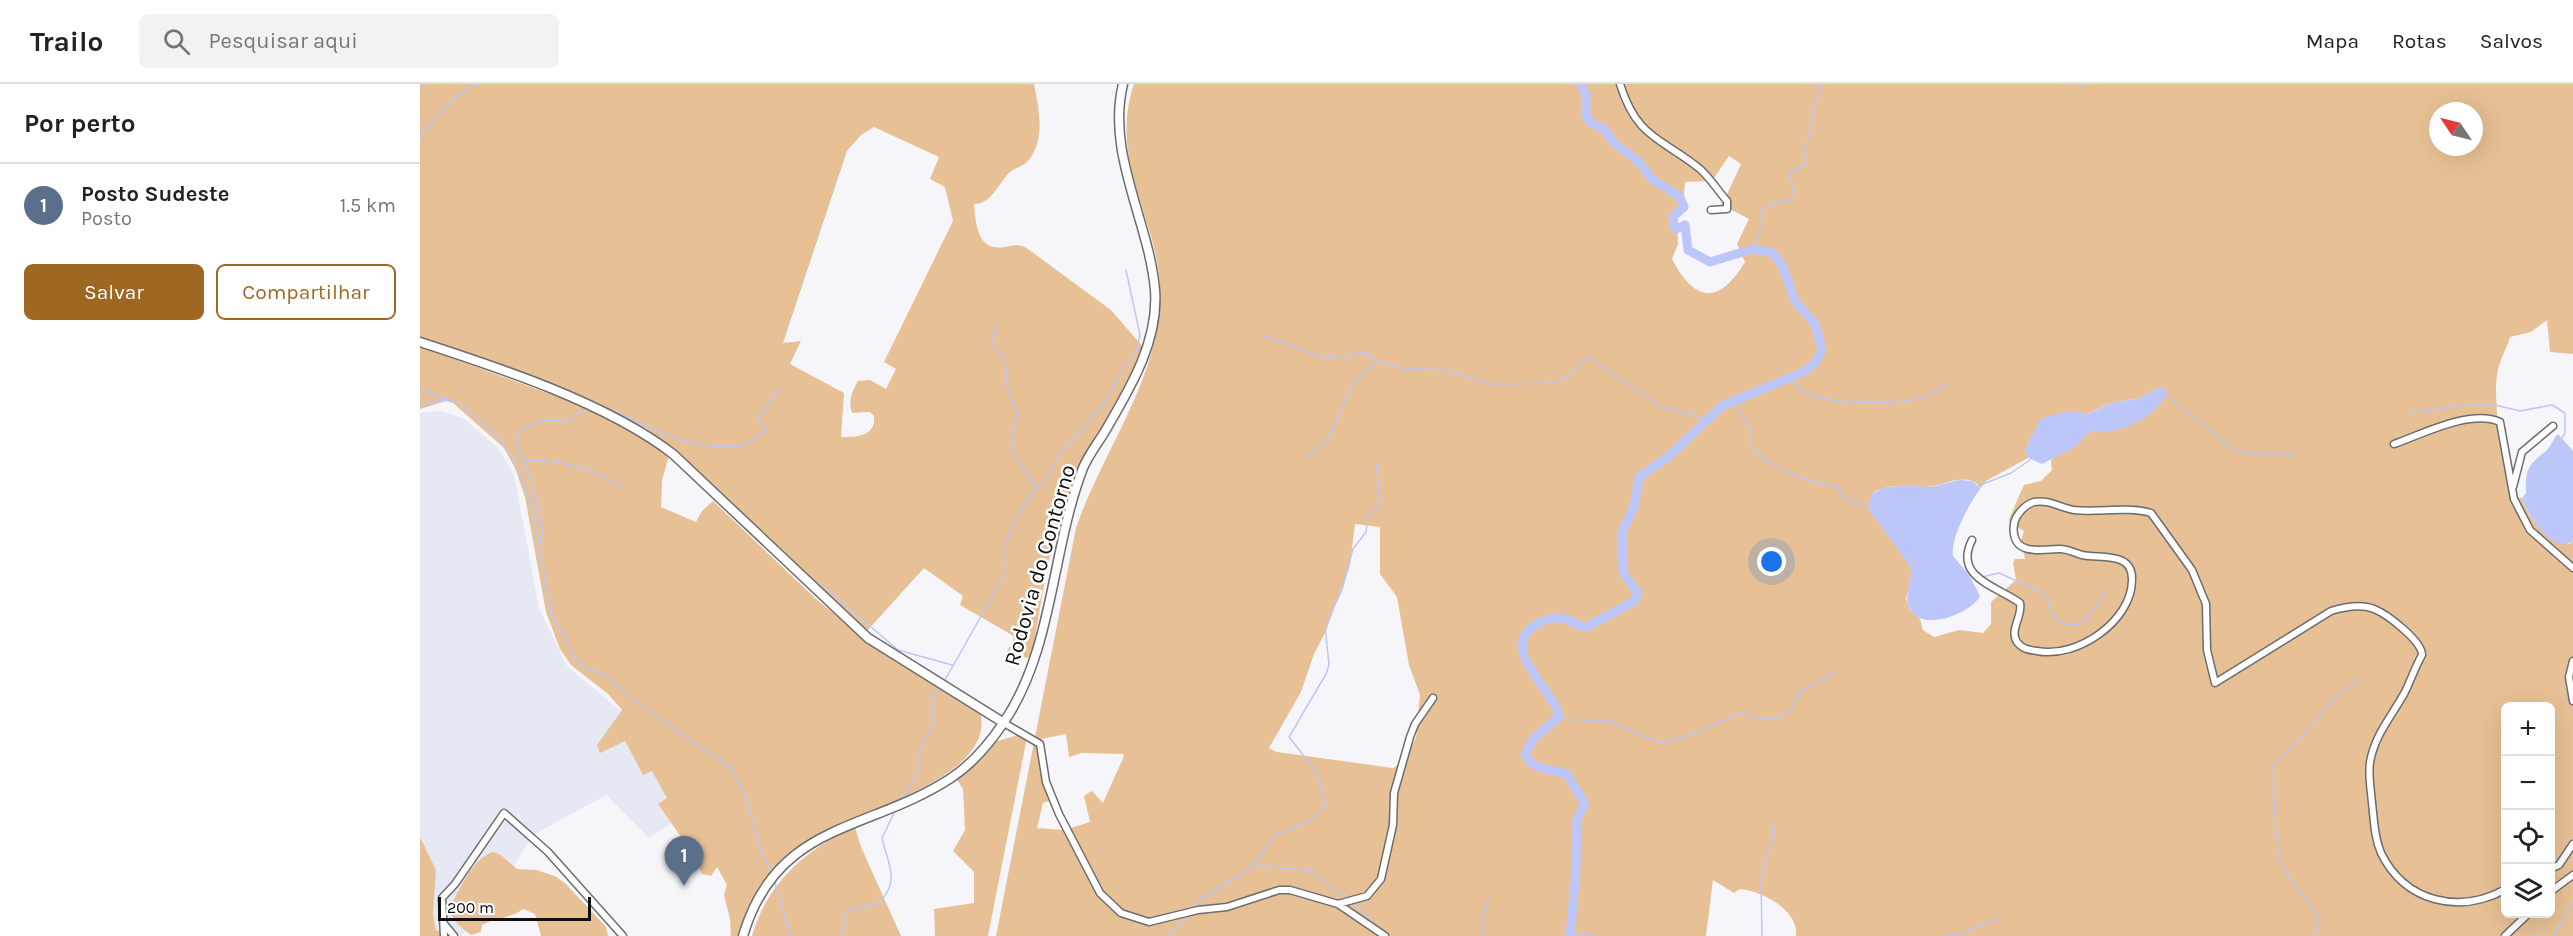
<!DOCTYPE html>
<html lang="pt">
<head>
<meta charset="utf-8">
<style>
	:root { --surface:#fff; --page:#f2f2f2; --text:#222; --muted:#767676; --line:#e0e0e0; --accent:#9e6822 }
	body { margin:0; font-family:Karla,sans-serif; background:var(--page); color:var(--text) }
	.controls { position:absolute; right:18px; bottom:18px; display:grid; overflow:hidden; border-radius:9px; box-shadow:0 6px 24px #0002 }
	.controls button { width:54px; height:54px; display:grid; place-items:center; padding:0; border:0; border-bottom:2px solid var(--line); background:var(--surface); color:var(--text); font:30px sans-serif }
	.compass { position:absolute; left:2009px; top:18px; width:54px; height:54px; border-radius:50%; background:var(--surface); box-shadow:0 6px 24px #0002; rotate:305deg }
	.scale { position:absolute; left:18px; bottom:15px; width:153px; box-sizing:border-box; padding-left:6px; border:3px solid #0f0f10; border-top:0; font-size:16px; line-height:21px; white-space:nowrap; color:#0f0f10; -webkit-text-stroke:4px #fff; paint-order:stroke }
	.you { position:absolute; left:1352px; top:478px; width:21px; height:21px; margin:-15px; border:4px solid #fff; border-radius:50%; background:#1a73e8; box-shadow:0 0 0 9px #1a73e833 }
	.badge { display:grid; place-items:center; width:39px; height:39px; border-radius:50%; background:var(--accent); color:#fff; font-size:20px; font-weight:700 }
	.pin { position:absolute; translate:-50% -50px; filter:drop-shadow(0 2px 3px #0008) }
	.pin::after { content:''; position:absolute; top:32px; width:21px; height:18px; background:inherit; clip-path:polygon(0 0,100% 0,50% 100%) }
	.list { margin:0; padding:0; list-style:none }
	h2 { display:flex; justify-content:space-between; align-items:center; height:78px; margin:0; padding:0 24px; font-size:26px }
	h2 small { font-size:20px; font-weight:400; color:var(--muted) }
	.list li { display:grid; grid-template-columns:39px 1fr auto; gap:18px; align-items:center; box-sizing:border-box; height:84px; padding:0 24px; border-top:2px solid var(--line) }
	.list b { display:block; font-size:22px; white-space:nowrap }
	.list p { margin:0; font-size:20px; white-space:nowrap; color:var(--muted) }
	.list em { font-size:20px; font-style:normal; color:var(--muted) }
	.actions { display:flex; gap:12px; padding:18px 24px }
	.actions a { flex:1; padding:14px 0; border:2px solid var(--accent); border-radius:9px; text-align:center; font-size:21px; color:var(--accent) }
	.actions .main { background:var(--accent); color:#fff }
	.icon { flex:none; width:33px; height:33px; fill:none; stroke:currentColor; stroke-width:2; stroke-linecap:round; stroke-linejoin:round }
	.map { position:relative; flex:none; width:2153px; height:852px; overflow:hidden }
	header { display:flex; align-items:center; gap:36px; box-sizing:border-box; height:84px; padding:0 30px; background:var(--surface); border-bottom:2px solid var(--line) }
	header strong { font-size:28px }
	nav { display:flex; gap:33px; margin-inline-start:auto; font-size:21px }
	.search { width:420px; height:54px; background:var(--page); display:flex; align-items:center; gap:15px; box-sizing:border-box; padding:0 21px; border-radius:9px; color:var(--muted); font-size:22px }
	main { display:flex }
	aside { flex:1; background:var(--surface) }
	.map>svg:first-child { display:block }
	.built { fill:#e6e9f4 }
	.green { fill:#e7c095; fill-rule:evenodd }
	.water { fill:#bcc6f8 }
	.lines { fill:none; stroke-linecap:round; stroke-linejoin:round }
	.stream { stroke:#bcc6f8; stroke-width:1.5 }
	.river { stroke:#bcc6f8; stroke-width:9 }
	.street-casing { stroke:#6b6c6f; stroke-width:9 }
	.secondary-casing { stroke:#6b6c6f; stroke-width:11 }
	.street { stroke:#fff; stroke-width:6 }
	.secondary { stroke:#fff; stroke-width:8 }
	.labels { text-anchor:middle; stroke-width:5; stroke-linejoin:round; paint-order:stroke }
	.street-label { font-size:22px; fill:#0f0f10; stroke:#fff }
</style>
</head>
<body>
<header>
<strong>Trailo</strong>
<div class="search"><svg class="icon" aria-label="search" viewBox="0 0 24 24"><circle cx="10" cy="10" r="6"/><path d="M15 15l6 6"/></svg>Pesquisar aqui</div>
<nav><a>Mapa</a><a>Rotas</a><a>Salvos</a></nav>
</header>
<main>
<aside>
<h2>Por perto<small></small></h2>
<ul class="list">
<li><span class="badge" style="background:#5c6f8a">1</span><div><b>Posto Sudeste</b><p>Posto</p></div><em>1.5 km</em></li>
</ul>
<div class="actions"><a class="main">Salvar</a><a>Compartilhar</a></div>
</aside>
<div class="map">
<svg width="2153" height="852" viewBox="0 0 2153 852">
	<rect width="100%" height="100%" fill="#f6f6fa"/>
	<!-- built -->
	<path class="built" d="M 20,327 L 43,334 L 77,363 L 94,390 L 119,524 L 147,582 L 220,643 L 302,705 L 229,754 L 186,711 L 113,751 L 82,801 L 42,852 L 0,852 L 0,329 Z"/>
	<!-- green -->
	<path class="green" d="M 0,0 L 614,0 C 619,25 626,55 608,77 C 603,83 593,84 588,90 C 578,101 571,120 554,120 C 556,140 557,168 585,163 C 595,161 600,160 608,165 L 691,226 L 724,264 L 717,282 C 692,329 661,375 643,425 C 626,473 621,525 611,574 L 585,571 L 594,555 L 592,551 L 540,521 L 543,512 L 504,484 L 446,548 L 227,345 L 146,307 L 0,253 ZM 454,43 L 519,73 L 510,95 L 525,103 L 533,137 L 464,278 L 476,285 L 466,305 L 450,296 L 438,297 C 432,308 428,316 432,329 L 450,328 L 454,332 C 456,353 436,353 421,353 L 424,309 L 370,280 L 381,257 L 363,259 L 427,67 L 441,51 Z
		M 714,0 L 2153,0 L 2153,270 L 2130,268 L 2127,236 L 2111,248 L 2090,253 C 2086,267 2079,276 2077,291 C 2073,317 2082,390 2094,413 L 2102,414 C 2110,437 2124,455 2149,460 L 2153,457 L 2153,852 L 1376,852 C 1379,827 1343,807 1320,805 L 1314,809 L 1293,796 L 1286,852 L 576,852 L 656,444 C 682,368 739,295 740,214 C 742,138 687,79 714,0 ZM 2018,27 L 2054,27 L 2054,63 L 2018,63 ZM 1309,72 L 1321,80 L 1302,121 L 1329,135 L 1317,160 L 1325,178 C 1299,221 1275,219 1252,175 L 1258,160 L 1257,130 L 1263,122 L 1265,98 L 1292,97 ZM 1740,303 L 1672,346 C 1660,360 1644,364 1631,376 L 1632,386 L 1621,397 L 1604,401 C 1598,413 1595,423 1589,435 L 1590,440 L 1604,447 L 1601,456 L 1605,475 L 1595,475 L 1593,479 L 1596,496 L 1571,518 L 1571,540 L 1563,549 L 1539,546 L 1514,553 L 1503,546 L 1500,535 L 1490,526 L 1486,514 L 1492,490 L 1490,482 L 1449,423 L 1454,408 C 1471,399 1488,403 1506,403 C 1521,402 1535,393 1549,396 C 1555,397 1558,400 1560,405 L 1566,397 L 1608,374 L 1605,366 L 1617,342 L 1627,335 L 1637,330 L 1666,330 L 1694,318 L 1718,315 ZM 935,440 L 960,443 L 960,490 L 977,513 L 989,581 L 1000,611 L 996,653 L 985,677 L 973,684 L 857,668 L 849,664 L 881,608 L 894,570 L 906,547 L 930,481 ZM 2086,622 L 2130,622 L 2130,830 L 2086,830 ZM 646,650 L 649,673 L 662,669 L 703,670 L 704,672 L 683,719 L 672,707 L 664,712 L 670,738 L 644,746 L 617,744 L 623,719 L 636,715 L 617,656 Z
		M 0,262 L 200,336 L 249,372 L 242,396 L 241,423 L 276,438 L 282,427 L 293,417 L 397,516 L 442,551 L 559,624 C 584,697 423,728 382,762 C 354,786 338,820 320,852 L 311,852 L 310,835 L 304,811 L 307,801 L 297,783 L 291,792 L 282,790 L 266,760 L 238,720 L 247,714 L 232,687 L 223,691 L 205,657 L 180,669 L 177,661 L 202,626 L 188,610 L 151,581 L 140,565 L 126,528 L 105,413 L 95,384 L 84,364 L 33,319 L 26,317 L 0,325 Z
		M 608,648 L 568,852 L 515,852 L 514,825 L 554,819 L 554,788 L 533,767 L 545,746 L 543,705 L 535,693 L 574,658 Z
		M 435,743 L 441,763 L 481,852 L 332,852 C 347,799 386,765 435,743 Z
		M 0,753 L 16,786 L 13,830 L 16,847 L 25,846 L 39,852 L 0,852 Z
		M 73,768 L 81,771 L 97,785 L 116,786 L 135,792 L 146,800 L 186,843 L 188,852 L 121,852 L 115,830 L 103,825 C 90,835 76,833 62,841 L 61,848 L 51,851 C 40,843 34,838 29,825 C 39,807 52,774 73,768 Z"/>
	<!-- water -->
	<path class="water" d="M 1740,303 L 1747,306 C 1744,330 1694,355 1672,346 L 1655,363 L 1622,380 L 1608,374 L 1605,366 L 1620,335 C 1631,331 1654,324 1667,330 L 1694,318 L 1718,315 Z
		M 2138,350 L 2153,367 L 2153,457 L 2145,461 C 2124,458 2109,432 2102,414 L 2106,409 C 2105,384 2109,381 2126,367 C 2131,362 2133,355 2138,350 Z
		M 1541,396 L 1553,397 L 1560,405 C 1550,419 1530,454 1533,472 L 1549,491 L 1560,512 C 1551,530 1499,550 1489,523 C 1483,509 1494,496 1490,482 L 1450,427 C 1442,395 1491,403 1508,403 C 1519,402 1530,397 1541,396 Z"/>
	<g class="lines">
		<!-- stream -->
		<path class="stream" d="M 1659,0 L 1663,2
			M 0,53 L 34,14 L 57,0
			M 1336,165 L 1335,158 L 1342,141 L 1340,128 L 1348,121 L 1374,115 L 1370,88 L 1384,82 L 1387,78 L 1382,66 L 1387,59 L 1398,9 L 1403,0
			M 578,239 L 571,261 L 585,273 L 587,302 L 597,330 L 591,366 L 617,404
			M 843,252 L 896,271 L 920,274 L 943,268 L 957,277 L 981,284 L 1024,286 L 1072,300 L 1133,299 L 1149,291 L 1168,273 L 1240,322 L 1286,335
			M 1372,293 L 1380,306 C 1407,321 1467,321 1497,315 C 1508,313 1518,306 1527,300
			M 0,306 L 39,319 L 76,350 L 94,375 L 112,423 L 132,533 L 144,551 L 152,571 L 168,587 L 177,587 L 186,592 L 220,621 L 310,683 L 325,710 L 340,763 L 352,791
			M 1747,312 L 1816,367 L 1831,370 L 1877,370
			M 1316,315 L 1318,326 L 1331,345 L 1332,364 C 1349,384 1392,400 1416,402 L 1424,414 L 1450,424
			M 175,319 C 219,337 278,374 326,360 C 334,358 337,350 346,347 L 338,336 L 359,304
			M 0,321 L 29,315
			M 1988,329 L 2052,320 L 2071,320 L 2100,327 L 2132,321 L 2145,329 L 2145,349 L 2142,354
			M 887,374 L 908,355 L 933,300 L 957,277
			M 104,376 C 139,375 173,385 202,403
			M 1558,402 L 1591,389 L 1610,376
			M 119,462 L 123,450 L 114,404 L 95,355 C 109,334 126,335 149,338 L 166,324
			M 1562,493 L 1579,489 L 1621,508 L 1626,512 C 1629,517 1628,521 1630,526 C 1635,540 1652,544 1664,538 L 1687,506
			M 401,500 L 478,566 L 532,581
			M 525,596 L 586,488 L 585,462 L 594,438 L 613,407 L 625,398 L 639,371 L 682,322 L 709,275 L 715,271 L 720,251 L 706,186
			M 1138,635 L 1190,637 L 1237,658 L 1243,659 L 1279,648 L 1319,629 L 1344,635 L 1363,633 L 1371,626 L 1380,607 L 1415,589
			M 480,717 L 497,689 L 502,659 L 512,642 L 512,614 L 521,603
			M 835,781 L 890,787 L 929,816
			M 355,799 L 371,852
			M 932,819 L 953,837
			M 774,825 L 777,818 L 832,783 L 855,751 L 887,739 L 905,723 L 898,690 L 869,653 L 906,590 L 909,581 L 905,542 L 922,506 L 933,465 L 946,448 L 948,434 L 960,418 L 956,379
			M 421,852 L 428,826 L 458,819 C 482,798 467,778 462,754 L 475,727
			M 748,852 L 771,829
			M 1063,852 L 1062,835 L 1069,814
			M 1155,852 L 1166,849 L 1176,852
			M 1342,852 L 1341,796 L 1353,753 L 1352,738
			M 1522,852 L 1540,850 L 1581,833
			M 1895,852 L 1899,835 C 1889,815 1872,801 1862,781 C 1855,766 1853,699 1854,680 L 1875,660 L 1915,614 L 1940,594
			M 2111,852 L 2119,852
			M 2134,852 L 2153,818"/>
		<!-- river -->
		<path class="river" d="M 1150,852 L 1156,787 L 1157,735 L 1165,720 L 1147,690 C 1132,685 1112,687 1105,670 L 1114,654 L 1139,633 C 1137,609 1077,565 1115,541 C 1122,537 1133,533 1141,534 C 1151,535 1157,543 1167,543 L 1216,516 L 1217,508 L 1203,488 L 1202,448 L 1214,423 L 1219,393 L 1248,373 L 1302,322 L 1383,288 L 1396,278 L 1402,265 L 1395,240 L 1375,217 L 1362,181 L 1353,169 L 1333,165 L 1290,178 L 1268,166 L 1265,141 L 1256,145 L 1254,143 L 1253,133 L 1264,123 L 1260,113 L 1232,95 L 1219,78 L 1194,59 L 1184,45 L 1171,39 L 1166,31 L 1166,12 L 1161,0"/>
		<!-- street casing -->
		<g class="street-casing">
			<path id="street" d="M 1200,0 C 1217,55 1242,54 1280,85 C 1291,95 1298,107 1307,117 L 1307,125 L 1291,126
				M 1974,360 C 2003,350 2050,325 2080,338 L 2094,415 L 2110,446 L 2153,484
				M 2093,403 L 2102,368 L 2133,342
				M 1552,456 C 1533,494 1577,502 1600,519 C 1603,532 1589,546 1597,558 C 1602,565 1609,566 1617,567 C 1657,575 1712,537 1712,496 C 1713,467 1680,475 1662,471 C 1655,469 1648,465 1640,465 C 1625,465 1597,472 1594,450 C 1593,444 1594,437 1597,432 C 1601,426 1607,420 1614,418 C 1628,415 1641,424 1654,426 C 1680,429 1706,422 1731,429 L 1772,486 L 1786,520 L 1787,566 L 1795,599 L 1911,527 C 1924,523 1941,520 1954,525 C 1967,530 2002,557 2002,571 C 1995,583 1991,596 1985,608 C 1972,632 1955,650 1950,678 C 1948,691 1951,706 1952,719 C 1954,735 1954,753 1961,769 C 1985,818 2039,831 2086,805
				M 2153,577 L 2149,593 L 2153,617
				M 584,639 L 620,660 L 626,698 L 639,730 L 680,809 L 701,829 L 729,838 L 778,826 L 807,823 L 859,806 L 870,806 L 918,820 L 965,852
				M 2130,785 L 2139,781 L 2153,760
				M 2130,808 L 2153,791
				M 918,820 L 947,812 L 961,795 L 973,741 L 974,709 L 990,653 L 995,640 L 1013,614
				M 24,840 L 34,852
				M 24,852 L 22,814 L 35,800 L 84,729 L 128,768 L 203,852
				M 2085,852 L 2108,830"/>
		</g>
		<!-- secondary casing -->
		<g class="secondary-casing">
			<path id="secondary" d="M 0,258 C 80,284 187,319 253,370 L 448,554 L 584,639
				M 323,852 C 357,737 449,748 531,694 C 552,680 570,659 584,638 C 634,564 631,467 663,384 C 668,372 677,360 684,349 C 709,306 739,258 735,206 C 729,137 686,70 703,0"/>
		</g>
		<!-- street -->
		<use href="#street" class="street"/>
		<!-- secondary -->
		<use href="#secondary" class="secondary"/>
	</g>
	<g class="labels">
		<!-- street labels -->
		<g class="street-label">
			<text transform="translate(619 481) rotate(-74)" y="8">Rodovia do Contorno</text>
		</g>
	</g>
</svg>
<div class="controls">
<button>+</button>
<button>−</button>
<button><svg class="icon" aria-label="locate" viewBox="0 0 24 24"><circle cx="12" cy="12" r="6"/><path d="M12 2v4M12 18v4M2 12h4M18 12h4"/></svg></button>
<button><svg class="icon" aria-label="layers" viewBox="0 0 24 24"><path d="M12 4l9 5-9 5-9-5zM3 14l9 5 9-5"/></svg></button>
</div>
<svg class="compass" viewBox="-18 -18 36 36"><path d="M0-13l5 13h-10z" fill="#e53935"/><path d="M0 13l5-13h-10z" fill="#767676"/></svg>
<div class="scale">200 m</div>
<div class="you"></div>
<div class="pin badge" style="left:264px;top:802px;background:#5c6f8a">1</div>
</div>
</main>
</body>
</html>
